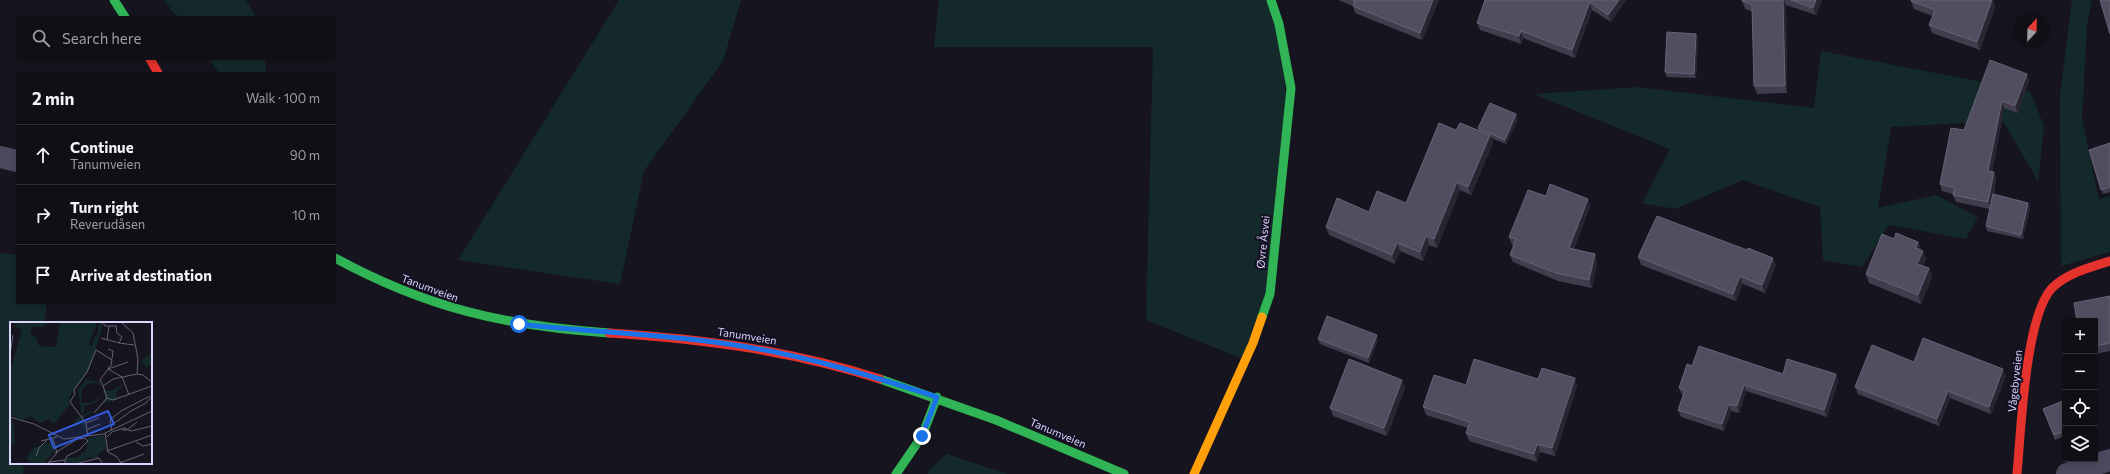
<!DOCTYPE html>
<html lang="en">
<head>
<meta charset="utf-8">
<style>
	:root { --surface:#100f16; --page:#19181f; --text:#f1f3f6; --muted:#9c9ca1; --line:#302f35 }
	body { margin:0; font-family:Commissioner,sans-serif; background:var(--page); color:var(--text) }
	.controls { position:absolute; right:12px; bottom:12px; display:grid; overflow:hidden; border-radius:0px; box-shadow:0 2px 6px #0003 }
	.controls button { width:36px; height:36px; display:grid; place-items:center; padding:0; border:0; border-bottom:1px solid var(--line); background:var(--surface); color:var(--text); font:20px sans-serif }
	.compass { position:absolute; left:2014px; top:12px; width:36px; height:36px; border-radius:50%; background:var(--surface); box-shadow:0 2px 6px #0003; rotate:22deg }
	.stop { position:absolute; width:12px; height:12px; margin:-9px; border:3px solid #1a73e8; border-radius:50%; background:#fff }
	.stop.end { background:#1a73e8; border-color:#fff; box-shadow:0 1px 4px #0008 }
	.list { margin:0; padding:0; list-style:none }
	h2 { display:flex; justify-content:space-between; align-items:center; height:52px; margin:0; padding:0 16px; font-size:17px }
	h2 small { font-size:13px; font-weight:400; color:var(--muted) }
	.list li { display:grid; grid-template-columns:26px 1fr auto; gap:12px; align-items:center; box-sizing:border-box; height:60px; padding:0 16px; border-top:1px solid var(--line) }
	.list b { display:block; font-size:15px; white-space:nowrap }
	.list p { margin:0; font-size:13px; white-space:nowrap; color:var(--muted) }
	.list em { font-size:13px; font-style:normal; color:var(--muted) }
	.icon { flex:none; width:22px; height:22px; fill:none; stroke:currentColor; stroke-width:2; stroke-linecap:round; stroke-linejoin:round }
	.map { position:relative; flex:none; width:2110px; height:474px; overflow:hidden }
	.search { position:absolute; background:var(--surface); box-shadow:0 2px 6px #0003; left:16px; top:16px; width:320px; height:44px; display:flex; align-items:center; gap:10px; box-sizing:border-box; padding:0 14px; border-radius:0px; color:var(--muted); font-size:15px }
	.panel { position:absolute; background:var(--surface); box-shadow:0 2px 6px #0003; left:16px; top:72px; width:320px; height:232px; border-radius:0px }
	.map>svg:first-child { display:block }
	.green { fill:#13292a }
	.lines { fill:none; stroke-linecap:round; stroke-linejoin:round }
	.street { stroke:#4c495f; stroke-width:22 }
	.fast { stroke:#30b455; stroke-width:9 }
	.slow { stroke:#ff9f0a; stroke-width:9 }
	.jam { stroke:#e5322d; stroke-width:9 }
	.wall { fill:#413d4d }
	.shaded-wall { fill:#292632 }
	.building { fill:#514e60; stroke:#676378 }
	.route { stroke:#1a73e8; stroke-width:5 }
	.labels { text-anchor:middle; stroke-width:4; stroke-linejoin:round; paint-order:stroke }
	.street-label { font-size:11px; fill:#dbd4fc; stroke:#140f23 }
	.inset-road { fill:none; stroke:#656177; stroke-width:1 }
	.view { fill:#305bdc; fill-opacity:0.15; stroke:#305bdc; stroke-width:2 }
	.inset-edge { fill:none; stroke:#dbd4fc; stroke-width:2 }
</style>
</head>
<body>
<div class="map">
<svg width="2110" height="474" viewBox="0 0 2110 474">
	<rect width="100%" height="100%" fill="#16141e"/>
	<!-- green -->
	<path class="green" d="M 164,0 L 246,0 L 256,17 L 177,17 Z
		M 619,0 L 741,0 L 723,61 L 644,171 L 620,284 L 458,260 Z
		M 939,0 L 1273,0 L 1286,84 L 1274,274 L 1243,359 L 1146,320 L 1153,47 L 934,47 Z
		M 2072,0 L 2092,0 L 2087,25 L 2082,119 L 2099,199 L 2110,196 L 2110,252 L 2061,266 L 2060,96 Z
		M 1821,51 L 2030,91 L 2044,126 L 2038,181 L 2003,121 L 1891,127 L 1878,208 L 1936,195 L 1978,217 L 1966,239 L 1889,225 L 1862,267 L 1823,260 L 1820,207 L 1743,180 L 1675,209 L 1642,203 L 1670,149 L 1534,94 L 1637,87 L 1814,108 Z
		M 209,59 L 265,59 L 266,73 L 219,73 Z
		M 0,253 L 17,255 L 17,303 L 47,303 L 44,323 L 11,323 L 11,463 L 24,463 L 23,474 L 0,474 Z
		M 947,454 L 1008,474 L 928,474 L 928,471 Z"/>
	<g class="lines">
		<!-- street -->
		<path class="street" d="M 0,157 L 17,161
			M 2067,474 L 2110,460"/>
		<!-- fast -->
		<path class="fast" d="M 114,0 L 125,17
			M 335,258 C 427,308 505,326 609,333
			M 1262,317 L 1270,294 L 1291,88 L 1279,24 L 1271,0
			M 880,379 L 996,420 L 1124,474
			M 896,474 L 922,436 L 937,397"/>
		<!-- slow -->
		<path class="slow" d="M 1194,474 L 1253,343 L 1262,317"/>
		<!-- jam -->
		<path class="jam" d="M 150,59 L 158,73
			M 609,333 C 702,339 790,350 880,379
			M 2017,474 C 2021,432 2025,317 2052,288 C 2067,273 2091,267 2110,261"/>
	</g>
	<!-- wall -->
	<path class="wall" d="M 1338,0 L 1439,0 L 1422,40 L 1355,13 L 1353,6 Z
		M 1485,0 L 1626,0 L 1611,22 L 1592,10 L 1575,58 L 1523,38 L 1521,44 L 1480,30 L 1477,23 Z
		M 1742,0 L 1822,0 L 1816,15 L 1786,5 L 1787,93 L 1757,94 L 1754,86 L 1753,12 L 1745,9 L 1742,1 Z
		M 1911,0 L 1993,0 L 1995,7 L 1980,50 L 1932,33 L 1929,25 L 1933,16 L 1914,9 L 1911,1 Z
		M 1698,38 L 1696,78 L 1667,77 L 1665,72 Z
		M 2027,74 L 2029,81 L 2018,113 L 2004,108 L 1992,172 L 1994,172 L 1996,179 L 1994,195 L 2028,203 L 2030,207 L 2023,239 L 1987,231 L 1986,226 L 1990,209 L 1956,202 L 1953,195 L 1953,194 L 1942,191 L 1940,184 L 1964,130 Z
		M 1518,119 L 1506,144 L 1491,138 L 1493,143 L 1471,195 L 1460,190 L 1437,248 L 1429,245 L 1423,261 L 1400,251 L 1395,264 L 1329,235 L 1326,227 L 1369,212 L 1406,203 L 1456,130 L 1479,130 L 1478,128 Z
		M 2110,143 L 2110,192 L 2103,194 L 2089,150 Z
		M 1546,196 L 1588,199 L 1590,206 L 1574,249 L 1595,254 L 1597,262 L 1592,288 L 1558,281 L 1513,262 L 1510,255 L 1514,245 L 1512,245 L 1509,237 Z
		M 1894,239 L 1918,242 L 1921,250 L 1926,259 L 1923,266 L 1929,268 L 1932,277 L 1921,304 L 1869,283 L 1866,274 Z
		M 1638,257 L 1776,265 L 1765,293 L 1743,284 L 1736,301 L 1641,265 Z
		M 2110,296 L 2110,351 L 2095,354 L 2095,321 Z
		M 1318,339 L 1378,340 L 1369,363 L 1320,344 Z
		M 1914,362 L 2006,376 L 1991,414 L 1950,398 L 1939,426 L 1858,394 L 1855,387 Z
		M 1692,366 L 1783,374 L 1836,374 L 1838,381 L 1827,417 L 1746,391 L 1739,413 L 1731,411 L 1724,431 L 1681,417 L 1678,410 L 1683,395 L 1682,395 L 1679,388 Z
		M 1575,378 L 1577,386 L 1555,456 L 1540,452 L 1537,462 L 1469,441 L 1466,433 L 1468,428 L 1426,415 L 1423,407 L 1466,385 L 1538,379 Z
		M 1405,388 L 1387,436 L 1333,416 L 1330,408 Z
		M 2065,400 L 2065,436 L 2055,440 L 2043,409 Z"/>
	<!-- shaded-wall -->
	<path class="shaded-wall" d="M 1433,0 L 1439,0 L 1422,40 L 1420,33 Z
		M 1619,0 L 1626,0 L 1611,22 L 1608,15 Z
		M 1783,0 L 1784,0 L 1786,5 L 1787,93 L 1785,86 Z
		M 1816,0 L 1822,0 L 1816,15 L 1813,8 Z
		M 1992,0 L 1993,0 L 1995,7 L 1980,50 L 1977,42 Z
		M 1590,2 L 1592,10 L 1575,58 L 1572,50 Z
		M 1521,31 L 1523,38 L 1521,44 L 1519,36 Z
		M 1696,34 L 1698,38 L 1696,78 L 1694,74 Z
		M 2027,74 L 2029,81 L 2018,113 L 2015,106 Z
		M 2002,101 L 2004,108 L 1991,178 L 1988,171 Z
		M 1516,114 L 1518,119 L 1506,144 L 1505,140 Z
		M 1490,135 L 1493,143 L 1471,195 L 1468,187 Z
		M 1994,172 L 1996,179 L 1991,209 L 1988,202 Z
		M 1457,182 L 1460,190 L 1437,248 L 1434,239 Z
		M 1588,199 L 1590,206 L 1571,256 L 1569,248 Z
		M 2028,203 L 2030,207 L 2023,239 L 2021,235 Z
		M 1426,236 L 1429,245 L 1423,261 L 1420,252 Z
		M 1918,242 L 1921,250 L 1916,248 Z
		M 1397,243 L 1400,251 L 1395,264 L 1392,255 Z
		M 1923,251 L 1926,259 L 1920,272 L 1917,264 Z
		M 1595,254 L 1597,262 L 1592,288 L 1589,280 Z
		M 1773,258 L 1776,265 L 1765,293 L 1762,285 Z
		M 1929,268 L 1932,277 L 1921,304 L 1918,295 Z
		M 1740,276 L 1743,284 L 1736,301 L 1733,294 Z
		M 1377,335 L 1378,340 L 1369,363 L 1368,358 Z
		M 2003,369 L 2006,376 L 1991,414 L 1989,407 Z
		M 1836,374 L 1838,381 L 1827,417 L 1824,410 Z
		M 1575,378 L 1577,386 L 1555,456 L 1552,448 Z
		M 1402,380 L 1405,388 L 1387,436 L 1384,428 Z
		M 1744,385 L 1746,391 L 1739,413 L 1737,406 Z
		M 1948,391 L 1950,398 L 1939,426 L 1937,419 Z
		M 1729,404 L 1731,411 L 1724,431 L 1722,424 Z
		M 1537,444 L 1540,452 L 1537,462 L 1534,454 Z"/>
	<!-- building -->
	<path class="building" d="M 1353,0 L 1433,0 L 1420,33 L 1353,6 L 1355,1 Z
		M 1485,0 L 1619,0 L 1608,15 L 1590,2 L 1572,50 L 1521,31 L 1519,36 L 1477,23 Z
		M 1742,0 L 1783,0 L 1785,86 L 1754,86 L 1752,5 L 1742,1 Z
		M 1791,0 L 1816,0 L 1813,8 Z
		M 1911,0 L 1992,0 L 1977,42 L 1929,25 L 1935,10 L 1911,1 Z
		M 2100,0 L 2110,0 L 2110,34 Z
		M 1667,32 L 1696,34 L 1694,74 L 1665,72 Z
		M 1990,60 L 2027,74 L 2015,106 L 2002,101 L 1988,171 L 1994,172 L 1988,202 L 1953,195 L 1955,188 L 1940,184 L 1951,128 L 1964,130 Z
		M 1490,103 L 1516,114 L 1505,140 L 1478,128 Z
		M 1439,123 L 1456,130 L 1460,123 L 1490,135 L 1468,187 L 1457,182 L 1434,239 L 1426,236 L 1420,252 L 1397,243 L 1392,255 L 1326,227 L 1337,198 L 1369,212 L 1377,191 L 1406,203 Z
		M 2110,143 L 2110,187 L 2101,190 L 2089,150 Z
		M 1550,184 L 1588,199 L 1569,248 L 1595,254 L 1589,280 L 1556,273 L 1510,255 L 1516,239 L 1509,237 L 1528,190 L 1546,196 Z
		M 1993,194 L 2028,203 L 2021,235 L 1986,226 Z
		M 1657,216 L 1747,250 L 1748,248 L 1773,258 L 1762,285 L 1740,276 L 1733,294 L 1638,257 Z
		M 1896,233 L 1918,242 L 1916,248 L 1923,251 L 1917,264 L 1929,268 L 1918,295 L 1866,274 L 1882,234 L 1894,239 Z
		M 2110,296 L 2110,343 L 2095,346 L 2095,321 L 2077,321 L 2074,303 Z
		M 1327,316 L 1377,335 L 1368,358 L 1318,339 Z
		M 1923,338 L 2003,369 L 1989,407 L 1948,391 L 1937,419 L 1855,387 L 1872,345 L 1914,362 Z
		M 1699,346 L 1783,374 L 1787,359 L 1836,374 L 1824,410 L 1744,385 L 1737,406 L 1729,404 L 1722,424 L 1678,410 L 1685,390 L 1679,388 L 1687,364 L 1692,366 Z
		M 1349,359 L 1402,380 L 1384,428 L 1330,408 Z
		M 1474,359 L 1538,379 L 1542,368 L 1575,378 L 1552,448 L 1537,444 L 1534,454 L 1466,433 L 1470,422 L 1423,407 L 1434,375 L 1466,385 Z
		M 2065,400 L 2065,431 L 2054,435 L 2043,409 Z"/>
	<g class="lines">
		<!-- route -->
		<path class="route" d="M 519,324 C 589,332 659,334 728,344 C 800,354 869,375 937,397 L 922,436"/>
	</g>
	<g class="labels">
		<!-- street labels -->
		<g class="street-label">
			<text transform="translate(1263 242) rotate(-84)" y="4">Øvre Åsvei</text>
			<text transform="translate(430 288) rotate(20)" y="4">Tanumveien</text>
			<text transform="translate(747 336) rotate(9)" y="4">Tanumveien</text>
			<text transform="translate(2015 381) rotate(-84)" y="4">Vågebyveien</text>
			<text transform="translate(1058 433) rotate(23)" y="4">Tanumveien</text>
		</g>
	</g>
	<!-- overview -->
	<g transform="translate(10 322)">
		<rect width="142" height="142" fill="#16141e"/>
		<path d="M 12,0 L 39,0 L 33,5 L 22,5 L 20,11 L 25,14 L 29,24 L 46,25 L 50,0 L 87,0 L 79,22 L 82,24 L 84,16 L 88,12 L 89,0 L 94,0 L 80,46 L 60,74 L 59,83 L 45,101 L 41,101 L 39,97 L 30,101 L 20,94 L 13,98 L 0,93 L 0,42 L 2,43 L 12,8 L 4,4 ZM 142,30 L 142,42 L 136,46 L 131,38 ZM 76,57 L 89,60 L 94,68 L 100,69 L 115,62 L 105,71 L 108,77 L 96,80 L 73,96 L 78,109 L 75,109 L 72,101 L 66,104 L 64,100 L 72,93 L 68,68 ZM 87,61 L 93,66 L 95,75 L 93,80 L 85,88 L 73,93 L 74,84 L 85,81 L 93,73 L 81,81 L 74,81 L 71,80 L 72,68 L 77,62 ZM 0,96 L 3,97 L 5,120 L 0,126 ZM 94,113 L 97,127 L 87,132 L 88,136 L 83,137 L 82,134 L 66,142 L 55,142 L 57,136 L 67,135 L 76,129 L 78,116 ZM 43,120 L 45,128 L 33,142 L 23,142 L 18,138 L 18,133 L 25,125 Z" fill="#13292a" fill-rule="evenodd"/>
		<path class="inset-road" d="M 93,0 L 95,4 L 106,4 L 107,11 L 112,15 L 109,21 L 124,23M 111,0 L 123,11 L 128,37 L 127,52M 91,16 L 109,21M 97,18 L 99,4M 98,27 L 103,29 L 102,37M 0,33 L 3,13M 118,40 L 98,47 L 112,55 L 119,73M 93,64 L 97,76 L 103,78 L 142,64M 84,91 L 97,76M 0,95 L 24,102 L 54,117 L 93,112 L 142,89M 76,101 L 89,96M 101,104 L 100,98 L 111,89 L 140,74M 78,107 L 90,102M 112,108 L 117,108 L 127,100M 101,109 L 102,103 L 121,89 L 136,81 L 142,74M 95,111 L 98,130 L 107,135 L 112,142M 78,114 L 76,101 L 60,80 L 65,72 L 64,68 L 77,50 L 86,28 L 102,38 L 101,43 L 90,58 L 93,64 L 103,57 L 127,52 L 133,53 L 142,60M 97,115 L 102,110 L 114,106 L 121,109 L 142,104M 31,119 L 47,115M 126,120 L 133,124 L 142,122M 97,129 L 142,113M 45,131 L 69,116M 26,134 L 29,126 L 37,118M 39,140 L 55,138M 69,141 L 89,136 L 93,142M 37,142 L 47,131 L 43,117M 54,142 L 57,134 L 69,128 L 78,119 L 75,116 L 69,117M 107,142 L 134,132"/>
		<path class="view" d="M 98,89 L 104,102 L 44,126 L 39,113 Z"/>
		<rect width="142" height="142" class="inset-edge"/>
	</g>
</svg>
<div class="controls">
<button>+</button>
<button>−</button>
<button><svg class="icon" aria-label="locate" viewBox="0 0 24 24"><circle cx="12" cy="12" r="6"/><path d="M12 2v4M12 18v4M2 12h4M18 12h4"/></svg></button>
<button><svg class="icon" aria-label="layers" viewBox="0 0 24 24"><path d="M12 4l9 5-9 5-9-5zM3 14l9 5 9-5"/></svg></button>
</div>
<svg class="compass" viewBox="-18 -18 36 36"><path d="M0-13l5 13h-10z" fill="#e53935"/><path d="M0 13l5-13h-10z" fill="#9c9ca1"/></svg>
<div class="stop" style="left:519px;top:324px"></div>
<div class="stop end" style="left:922px;top:436px"></div>
<div class="search"><svg class="icon" aria-label="search" viewBox="0 0 24 24"><circle cx="10" cy="10" r="6"/><path d="M15 15l6 6"/></svg>Search here</div>
<section class="panel">
<h2>2 min<small>Walk · 100 m</small></h2>
<ul class="list">
<li><svg class="icon" aria-label="ahead" viewBox="0 0 24 24"><path d="M12 20V5M6 11l6-6 6 6"/></svg><div><b>Continue</b><p>Tanumveien</p></div><em>90 m</em></li>
<li><svg class="icon" aria-label="right" viewBox="0 0 24 24"><path d="M7 20v-9h11M14 6l5 5-5 5"/></svg><div><b>Turn right</b><p>Reverudåsen</p></div><em>10 m</em></li>
<li><svg class="icon" aria-label="arrive" viewBox="0 0 24 24"><path d="M6 21V4h12l-3 4 3 4H6"/></svg><div><b>Arrive at destination</b></div></li>
</ul>
</section>
</div>
</body>
</html>
